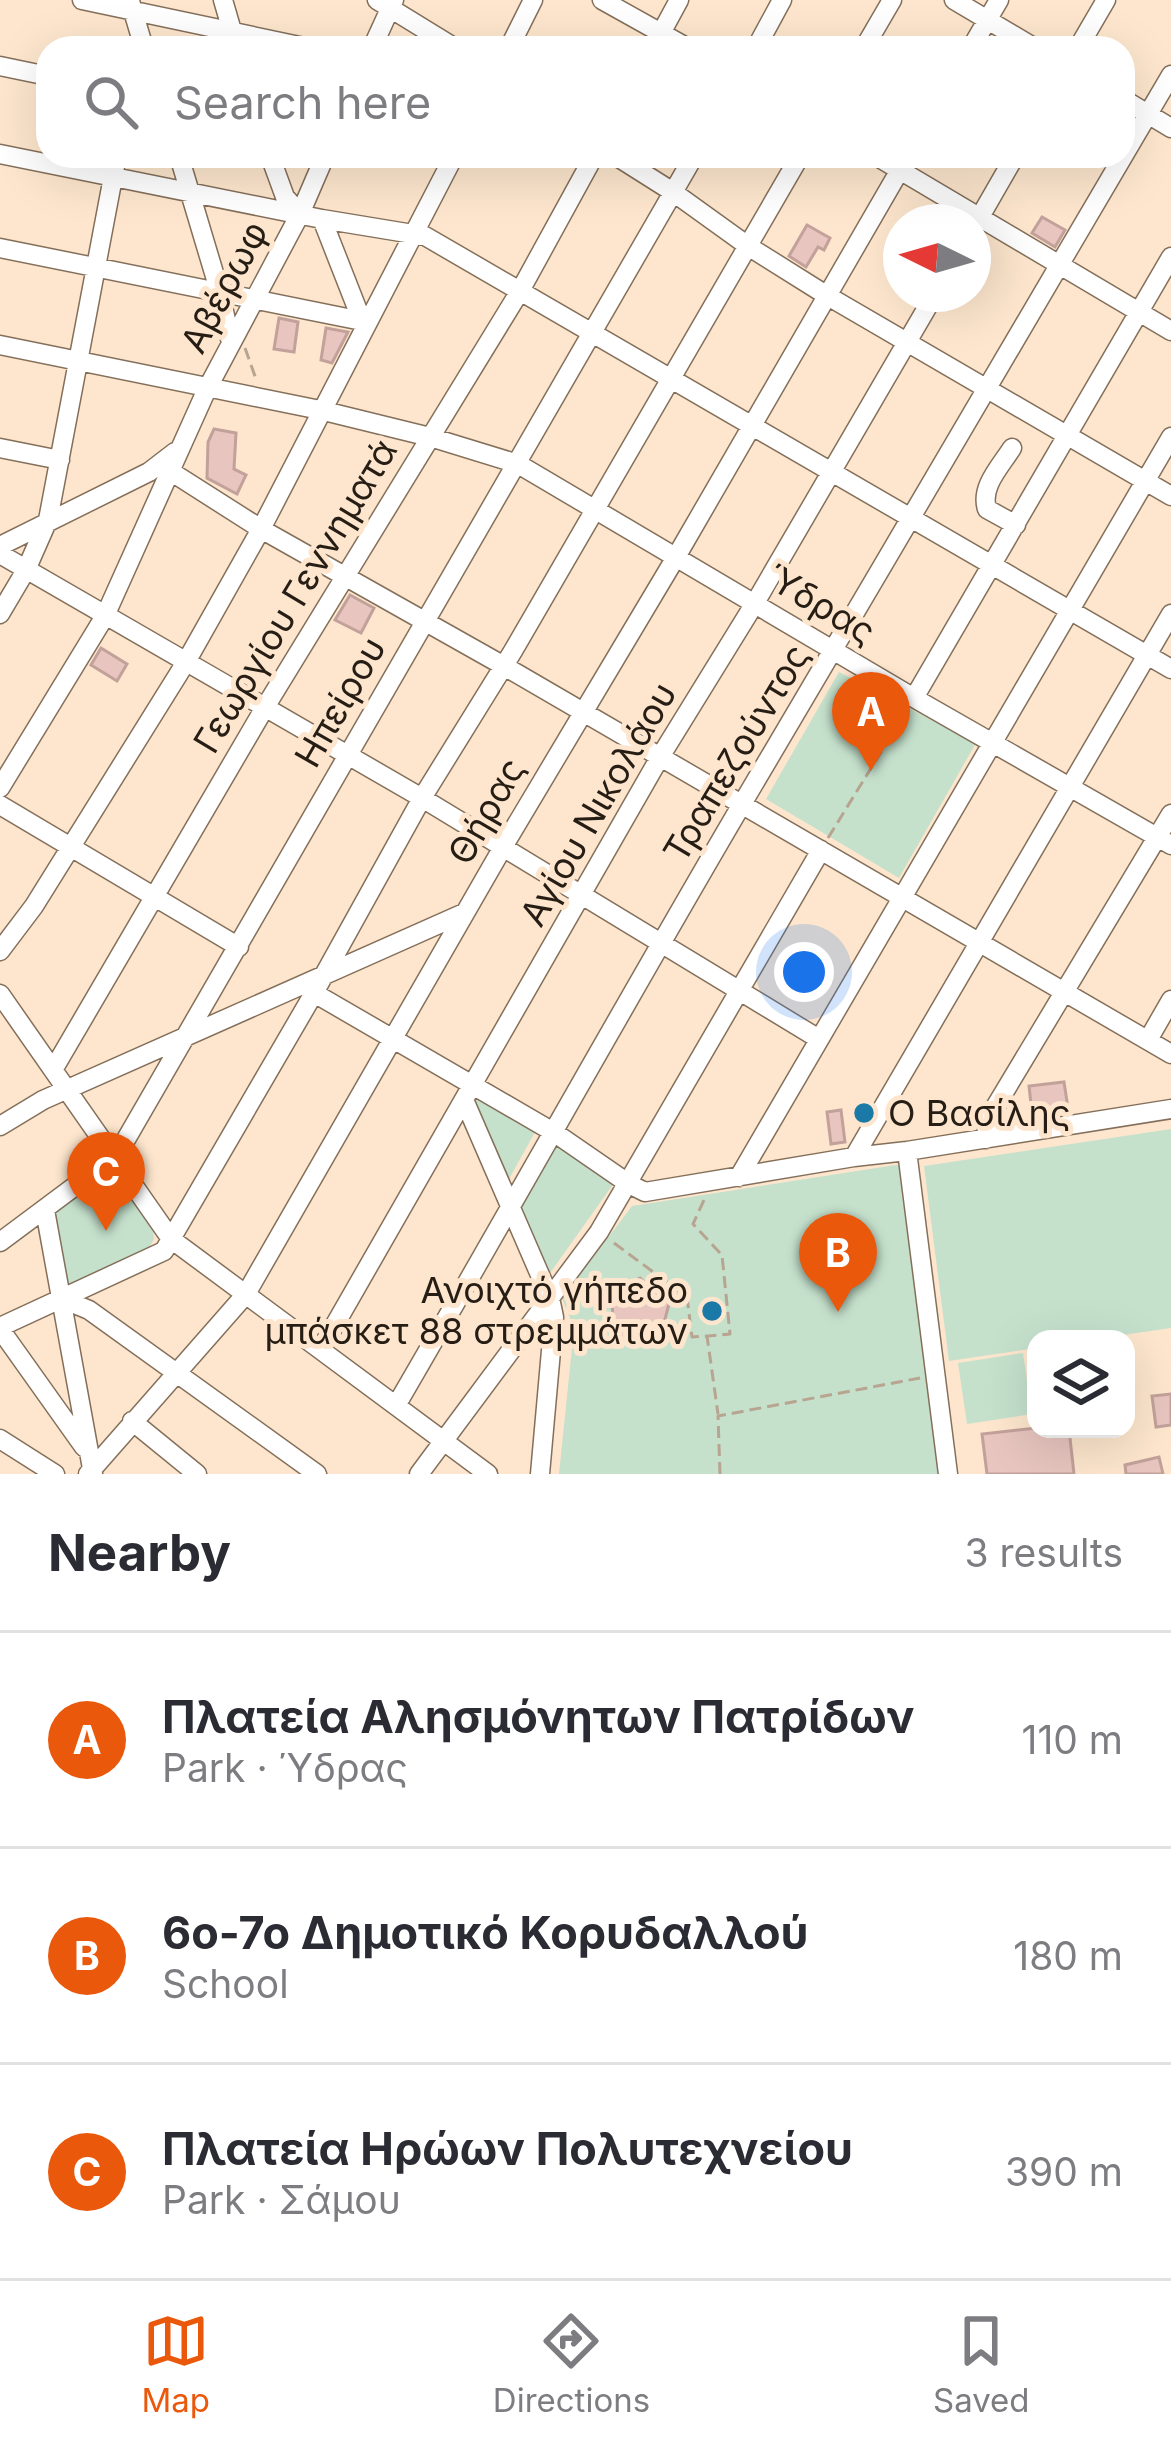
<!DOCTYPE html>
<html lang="en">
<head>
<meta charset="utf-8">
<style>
	:root { --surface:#fff; --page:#f2f2f3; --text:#2b2b33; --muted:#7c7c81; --line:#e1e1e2; --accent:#ea580c }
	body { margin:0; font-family:Inter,sans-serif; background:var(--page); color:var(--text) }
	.controls { position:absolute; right:36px; bottom:36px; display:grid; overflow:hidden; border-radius:24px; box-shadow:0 12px 48px #0002 }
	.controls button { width:108px; height:108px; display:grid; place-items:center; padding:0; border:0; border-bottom:3px solid var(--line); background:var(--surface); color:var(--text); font:60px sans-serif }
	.compass { position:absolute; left:883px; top:204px; width:108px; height:108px; border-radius:50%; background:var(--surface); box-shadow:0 12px 48px #0002; rotate:275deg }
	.you { position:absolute; left:804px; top:972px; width:42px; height:42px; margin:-30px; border:9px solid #fff; border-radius:50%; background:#1a73e8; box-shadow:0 0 0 18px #1a73e833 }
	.badge { display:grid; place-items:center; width:78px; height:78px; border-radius:50%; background:var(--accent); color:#fff; font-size:39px; font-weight:700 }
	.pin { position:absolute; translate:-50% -99px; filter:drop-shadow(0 3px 6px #0008) }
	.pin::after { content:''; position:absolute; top:63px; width:42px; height:36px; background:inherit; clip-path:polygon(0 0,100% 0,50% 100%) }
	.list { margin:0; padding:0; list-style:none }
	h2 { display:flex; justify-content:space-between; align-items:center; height:156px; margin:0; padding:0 48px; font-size:51px }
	h2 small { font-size:39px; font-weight:400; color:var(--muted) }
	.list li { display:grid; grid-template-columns:78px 1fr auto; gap:36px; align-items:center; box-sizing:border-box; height:216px; padding:0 48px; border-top:3px solid var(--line) }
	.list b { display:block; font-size:45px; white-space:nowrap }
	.list p { margin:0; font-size:39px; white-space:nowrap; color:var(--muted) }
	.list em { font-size:39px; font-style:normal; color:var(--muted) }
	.icon { flex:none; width:66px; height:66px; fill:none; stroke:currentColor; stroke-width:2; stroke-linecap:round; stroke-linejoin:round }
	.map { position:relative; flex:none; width:1171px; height:1474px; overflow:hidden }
	.search { position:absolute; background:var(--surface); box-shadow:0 12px 48px #0002; left:36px; right:36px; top:36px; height:132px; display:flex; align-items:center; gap:30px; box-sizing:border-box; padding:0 42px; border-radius:36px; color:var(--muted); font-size:45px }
	.sheet { height:804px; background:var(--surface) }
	nav { display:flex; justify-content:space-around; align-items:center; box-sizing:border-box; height:168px; border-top:3px solid var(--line); background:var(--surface); font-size:33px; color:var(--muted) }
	nav a { display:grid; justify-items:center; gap:6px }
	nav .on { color:var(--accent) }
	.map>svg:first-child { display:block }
	.green { fill:#c5e1cc }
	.building { fill:#e8c5bf; stroke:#c3a19b; stroke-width:3 }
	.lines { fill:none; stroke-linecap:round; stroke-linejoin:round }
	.minor-casing { stroke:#846f5a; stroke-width:21 }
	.path { stroke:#b7a491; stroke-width:3; stroke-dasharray:12 6; stroke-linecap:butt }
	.minor { stroke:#fff; stroke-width:18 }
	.poi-dot { fill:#1a79a6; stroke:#fde6cd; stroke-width:4.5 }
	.labels { text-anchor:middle; stroke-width:10; stroke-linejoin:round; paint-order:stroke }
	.street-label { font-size:36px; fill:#261d15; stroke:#fde6cd }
	.poi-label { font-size:36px; fill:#261d15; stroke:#fde6cd; text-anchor:start }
</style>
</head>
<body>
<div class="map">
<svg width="1171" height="1474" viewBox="0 0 1171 1474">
	<rect width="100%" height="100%" fill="#fde6cd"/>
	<!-- green -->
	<path class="green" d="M 839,672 L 976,743 L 899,878 L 766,799 Z
		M 477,1098 L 535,1132 L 508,1181 L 475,1104 Z
		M 1171,1129 L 1171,1328 L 1095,1339 L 1036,1339 L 1036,1348 L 949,1361 L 924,1166 Z
		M 555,1145 L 614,1183 L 548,1276 L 519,1204 Z
		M 902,1164 L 940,1474 L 559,1474 L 574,1328 L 562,1298 L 632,1206 Z
		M 114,1170 L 153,1229 L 154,1239 L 146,1253 L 68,1288 L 54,1210 Z
		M 1023,1353 L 1032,1414 L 967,1424 L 958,1363 Z"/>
	<!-- building -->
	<path class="building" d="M 1042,217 L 1065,230 L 1055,247 L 1032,233 Z
		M 807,225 L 830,238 L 824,250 L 818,247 L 806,267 L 789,256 Z
		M 279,318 L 298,322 L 294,352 L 274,349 Z
		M 326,328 L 348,332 L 332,363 L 321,360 Z
		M 214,429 L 236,433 L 234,469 L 246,475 L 237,494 L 207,478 L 208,442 Z
		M 350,595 L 374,608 L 361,633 L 335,620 Z
		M 101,648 L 127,664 L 117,681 L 91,665 Z
		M 1064,1082 L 1068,1108 L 1032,1113 L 1029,1086 Z
		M 841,1110 L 845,1142 L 831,1144 L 827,1112 Z
		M 640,1278 L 669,1304 L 660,1338 L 633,1345 L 613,1330 L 612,1292 Z
		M 1171,1394 L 1171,1425 L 1156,1427 L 1152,1396 Z
		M 1036,1428 L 1069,1429 L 1074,1474 L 987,1474 L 982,1434 Z
		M 1159,1457 L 1163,1474 L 1126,1474 L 1125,1465 Z"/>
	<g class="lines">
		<!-- minor casing -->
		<g class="minor-casing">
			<path id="minor" d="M 82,0 L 309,48
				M 223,0 L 237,48
				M 377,0 L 455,48
				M 602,0 L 688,48
				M 954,0 L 1035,48
				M 130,1 L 144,48
				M 372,48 L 394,0
				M 509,48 L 533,0
				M 653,48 L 679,0
				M 756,48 L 782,0
				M 864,48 L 892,0
				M 971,48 L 999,0
				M 1078,48 L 1106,0
				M 0,66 L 48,76
				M 1123,99 L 1171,128
				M 0,154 L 322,219 L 425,236 L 1171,669
				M 179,156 L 220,293 L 231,343
				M 270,156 L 285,197 L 300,214
				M 616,156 L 673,192 L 748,246 L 826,295 L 1171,496
				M 876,156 L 1171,331
				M 322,219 L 362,321
				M 973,229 L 1015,156
				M 0,248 L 367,322
				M 0,345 L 320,410 L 430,437 L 518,464 L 914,698 L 1171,845
				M 0,448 L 60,460
				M 1012,448 C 1000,467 980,487 987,509 L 1016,525
				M 170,471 L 261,529 L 504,666 L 1171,1054
				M 0,546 L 149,472 L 175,452
				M 0,554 L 422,798 L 819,1039
				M 0,614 L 26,570 L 48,520 L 117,156
				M 914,698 L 1171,257
				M 0,788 L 105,616 L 207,389 L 300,214 L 325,156
				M 0,805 L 239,947
				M 0,951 L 34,906 L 186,662 L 261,529 L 454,156
				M 314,993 L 555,1133 L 629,1184 L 645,1192 L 854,1157 L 907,1151 L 1171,1109
				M 0,994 L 171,1239 L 488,1474
				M 1148,1040 L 1171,1000
				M 53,1070 L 264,709 L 520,291 L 594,156
				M 465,1102 L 550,1298 L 554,1317 L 540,1474
				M 0,1126 L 43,1100 L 464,913
				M 986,1139 L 988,1119 L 1171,814
				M 907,1151 L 948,1474
				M 854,1157 L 1171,614
				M 739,1177 L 1171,437
				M 45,1210 L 93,1474
				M 0,1242 L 114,1157 L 121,1148 L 694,156
				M 60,1298 L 89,1310 L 317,1474
				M 0,1327 L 164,1251 L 314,993 L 422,798 L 513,651 L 800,156
				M 0,1329 L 84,1447
				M 321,1349 L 660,757 L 755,603 L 935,294
				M 397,1404 C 513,1205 625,1003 742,804 C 885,561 1029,319 1171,75
				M 132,1421 L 197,1474
				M 0,1439 L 55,1474
				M 88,1474 L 246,1294 L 503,847 L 676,557 L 908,156
				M 419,1474 L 599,1232 L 821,850"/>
		</g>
		<!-- path -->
		<path class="path" d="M 245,348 L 256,379
			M 828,838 L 905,713
			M 704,1200 L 693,1224 L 722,1255 L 730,1334 L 708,1336
			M 614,1243 L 687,1297 L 692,1337 L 707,1336 L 718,1414
			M 720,1474 L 718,1416 L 920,1378"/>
		<!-- minor -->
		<use href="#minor" class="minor"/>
	</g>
	<!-- markers -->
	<g class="poi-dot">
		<circle cx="864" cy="1113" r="12"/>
		<circle cx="712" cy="1311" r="12"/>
	</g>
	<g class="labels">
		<!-- street labels -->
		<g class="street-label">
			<text transform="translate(224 287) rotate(-62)" y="13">Αβέρωφ</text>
			<text transform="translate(295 596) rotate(-59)" y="13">Γεωργίου Γεννηματά</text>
			<text transform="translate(821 604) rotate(31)" y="13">Ύδρας</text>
			<text transform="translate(340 702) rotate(-60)" y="13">Ηπείρου</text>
			<text transform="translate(736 753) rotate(-59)" y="13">Τραπεζούντος</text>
			<text transform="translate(598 804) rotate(-60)" y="13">Αγίου Νικολάου</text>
			<text transform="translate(486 811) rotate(-60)" y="13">Θήρας</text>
		</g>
		<!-- poi labels -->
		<g class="poi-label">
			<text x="888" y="1126">Ο Βασίλης</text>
			<text x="688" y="1303" text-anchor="end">Ανοιχτό γήπεδο<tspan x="688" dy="41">μπάσκετ 88 στρεμμάτων</tspan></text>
		</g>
	</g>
</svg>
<div class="controls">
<button><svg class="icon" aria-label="layers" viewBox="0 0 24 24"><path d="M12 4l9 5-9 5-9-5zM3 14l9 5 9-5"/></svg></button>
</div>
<svg class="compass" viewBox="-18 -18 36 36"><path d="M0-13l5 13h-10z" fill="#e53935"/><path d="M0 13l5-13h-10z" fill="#7c7c81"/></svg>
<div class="you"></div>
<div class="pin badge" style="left:871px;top:771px">A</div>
<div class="pin badge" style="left:838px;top:1312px">B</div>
<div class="pin badge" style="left:106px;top:1231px">C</div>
<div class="search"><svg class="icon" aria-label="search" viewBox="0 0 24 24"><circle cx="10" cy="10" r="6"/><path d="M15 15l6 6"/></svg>Search here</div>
</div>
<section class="sheet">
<h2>Nearby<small>3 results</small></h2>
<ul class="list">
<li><span class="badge">A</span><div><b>Πλατεία Αλησμόνητων Πατρίδων</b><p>Park · Ύδρας</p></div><em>110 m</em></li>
<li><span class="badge">B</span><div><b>6ο-7ο Δημοτικό Κορυδαλλού</b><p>School</p></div><em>180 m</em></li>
<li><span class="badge">C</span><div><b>Πλατεία Ηρώων Πολυτεχνείου</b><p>Park · Σάμου</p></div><em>390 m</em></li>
</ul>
</section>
<nav>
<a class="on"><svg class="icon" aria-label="map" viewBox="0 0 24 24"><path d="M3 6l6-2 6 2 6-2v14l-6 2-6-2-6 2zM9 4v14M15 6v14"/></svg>Map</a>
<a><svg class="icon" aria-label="directions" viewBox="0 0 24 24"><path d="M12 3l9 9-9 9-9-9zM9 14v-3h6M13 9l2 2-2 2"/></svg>Directions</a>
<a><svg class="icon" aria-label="saved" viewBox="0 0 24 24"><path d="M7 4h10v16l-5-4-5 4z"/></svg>Saved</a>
</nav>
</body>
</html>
